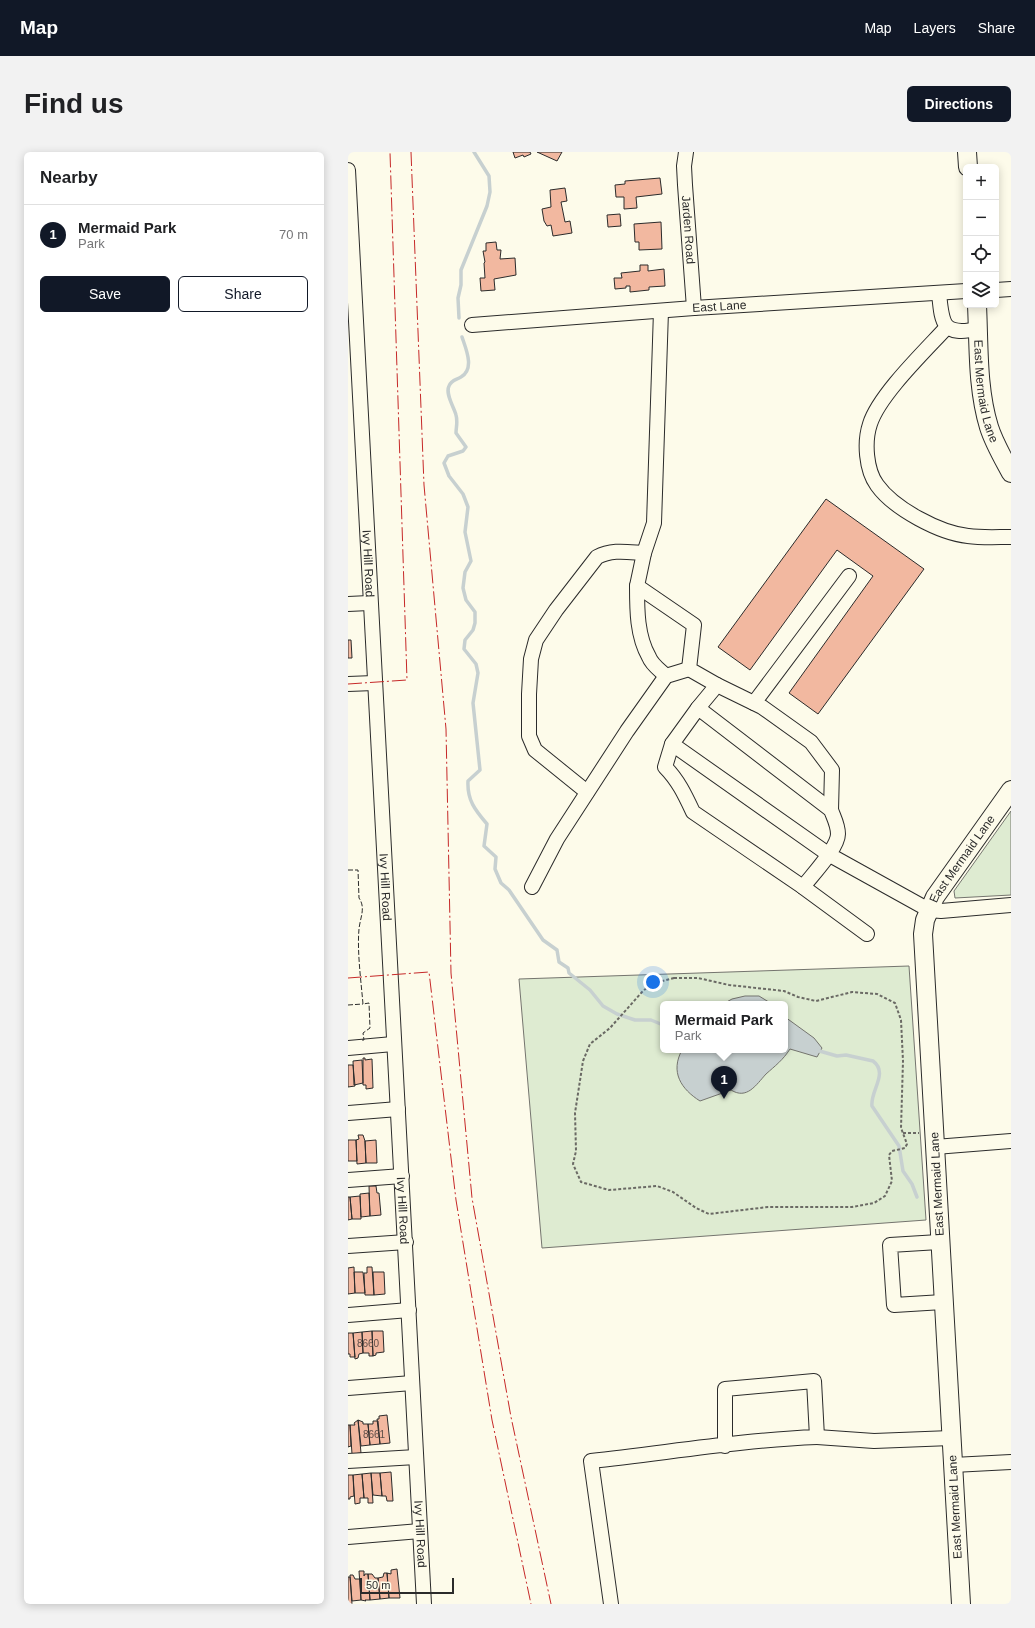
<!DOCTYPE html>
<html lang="en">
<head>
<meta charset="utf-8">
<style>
	:root { --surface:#fff; --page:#f2f2f2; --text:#202124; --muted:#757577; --line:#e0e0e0; --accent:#111827 }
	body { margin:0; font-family:Arial,sans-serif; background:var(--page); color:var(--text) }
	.controls { position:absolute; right:12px; top:12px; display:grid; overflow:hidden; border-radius:6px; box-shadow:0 2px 10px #0003 }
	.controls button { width:36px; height:36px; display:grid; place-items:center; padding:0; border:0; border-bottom:1px solid var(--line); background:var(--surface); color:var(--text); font:20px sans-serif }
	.scale { position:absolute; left:12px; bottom:10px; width:94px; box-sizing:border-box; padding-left:4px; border:2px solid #2b2b2b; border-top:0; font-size:11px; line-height:14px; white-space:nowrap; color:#2b2b2b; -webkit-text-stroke:3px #fdfbea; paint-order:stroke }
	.you { position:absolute; left:305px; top:830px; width:14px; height:14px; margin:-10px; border:3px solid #fff; border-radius:50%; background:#1a73e8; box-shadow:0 0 0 6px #1a73e833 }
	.badge { display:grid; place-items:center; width:26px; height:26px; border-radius:50%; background:var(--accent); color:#fff; font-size:13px; font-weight:700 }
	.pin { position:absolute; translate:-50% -33px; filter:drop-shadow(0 1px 2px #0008) }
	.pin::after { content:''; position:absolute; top:21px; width:14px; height:12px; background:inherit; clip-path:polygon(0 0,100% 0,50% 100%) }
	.popup { position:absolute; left:312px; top:849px; width:128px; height:52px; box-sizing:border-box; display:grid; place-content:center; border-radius:6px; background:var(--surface); filter:drop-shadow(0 1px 3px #0005); font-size:13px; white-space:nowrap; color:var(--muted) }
	.popup b { font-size:15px; color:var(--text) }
	.popup::after { content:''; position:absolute; left:50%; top:100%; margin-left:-8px; border:8px solid transparent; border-top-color:var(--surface) }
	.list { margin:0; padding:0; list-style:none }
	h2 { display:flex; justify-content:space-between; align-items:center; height:52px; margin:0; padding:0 16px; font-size:17px }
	h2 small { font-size:13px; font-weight:400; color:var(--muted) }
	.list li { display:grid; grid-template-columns:26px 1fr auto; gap:12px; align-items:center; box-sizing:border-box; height:60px; padding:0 16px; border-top:1px solid var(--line) }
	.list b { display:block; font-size:15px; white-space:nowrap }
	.list p { margin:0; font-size:13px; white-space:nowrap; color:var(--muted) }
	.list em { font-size:13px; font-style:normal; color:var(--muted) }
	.actions { display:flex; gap:8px; padding:12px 16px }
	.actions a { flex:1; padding:9px 0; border:1px solid var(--accent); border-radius:6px; text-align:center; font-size:14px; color:var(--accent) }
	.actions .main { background:var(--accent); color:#fff }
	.icon { flex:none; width:22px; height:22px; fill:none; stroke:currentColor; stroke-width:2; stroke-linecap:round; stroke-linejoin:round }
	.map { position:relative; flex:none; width:663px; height:1452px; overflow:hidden; border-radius:6px }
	header { display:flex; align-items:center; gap:24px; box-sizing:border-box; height:56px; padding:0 20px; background:var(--accent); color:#fff }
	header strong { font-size:19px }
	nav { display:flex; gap:22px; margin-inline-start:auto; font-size:14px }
	.intro { display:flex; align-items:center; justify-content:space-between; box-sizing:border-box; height:96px; padding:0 24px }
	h1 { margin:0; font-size:28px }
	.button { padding:10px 18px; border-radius:6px; background:var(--accent); color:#fff; font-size:14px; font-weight:700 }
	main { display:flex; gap:24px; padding:0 24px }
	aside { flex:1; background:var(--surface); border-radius:6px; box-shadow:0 2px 10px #0003 }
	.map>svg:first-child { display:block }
	.green { fill:#deebd1; stroke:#74746e; fill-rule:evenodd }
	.water { fill:#c7d0d0; stroke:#74746e }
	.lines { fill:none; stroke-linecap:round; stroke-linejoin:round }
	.stream { stroke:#c7d0d0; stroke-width:3.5 }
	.building { fill:#f2b8a0; stroke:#2b2b2b }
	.minor-casing { stroke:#2b2b2b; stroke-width:16 }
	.major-casing { stroke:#2b2b2b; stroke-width:20 }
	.path { stroke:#6a6964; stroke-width:2; stroke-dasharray:3 2; stroke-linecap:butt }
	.minor { stroke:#fdfbea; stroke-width:14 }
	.major { stroke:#fdfbea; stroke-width:18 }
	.fence { stroke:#2b2b2b; stroke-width:1; stroke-dasharray:5 2; stroke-linecap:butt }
	.power { stroke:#c62828; stroke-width:1; stroke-dasharray:14 3 2 3; stroke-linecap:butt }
	.labels { text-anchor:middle; stroke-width:3; stroke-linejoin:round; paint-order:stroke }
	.number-label { font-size:10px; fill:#5d4e48 }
	.street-label { font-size:12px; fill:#2b2b2b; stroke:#fdfbea }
</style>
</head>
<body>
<header>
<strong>Map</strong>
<nav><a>Map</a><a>Layers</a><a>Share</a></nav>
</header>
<div class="intro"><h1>Find us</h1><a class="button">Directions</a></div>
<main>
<aside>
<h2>Nearby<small></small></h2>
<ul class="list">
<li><span class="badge">1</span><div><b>Mermaid Park</b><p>Park</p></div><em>70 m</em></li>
</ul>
<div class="actions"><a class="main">Save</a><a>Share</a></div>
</aside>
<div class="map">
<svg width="663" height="1452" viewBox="0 0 663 1452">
	<rect width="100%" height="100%" fill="#fdfbea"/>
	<!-- green -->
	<path class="green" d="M 663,659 L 663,743 L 607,746 L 606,739 Z
		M 561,814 L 578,1068 L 194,1096 L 171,827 ZM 315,852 L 437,852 L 437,898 L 315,898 Z"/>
	<!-- water -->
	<path class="water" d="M 397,844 L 411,844 L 424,852 L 375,852 L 384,847 Z
		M 437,865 L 466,886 L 474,896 L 469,905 L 442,897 C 435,908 427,914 418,922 C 408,933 399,948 383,938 L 352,949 C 333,937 322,920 334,898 L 437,898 Z"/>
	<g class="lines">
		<!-- stream -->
		<path class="stream" d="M 111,166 L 110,146 L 113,133 L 113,118 L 139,54 L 142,40 L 141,24 L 126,0
			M 114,185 C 118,197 127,217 113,225 C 108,228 103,228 101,234 C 97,242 106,255 108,263 C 110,270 108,275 108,281 L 118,295 L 115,299 L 100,304 L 96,311 L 101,324 L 115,342 L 120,355 L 117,380 L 123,409 L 117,420 L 115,436 L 118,448 L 127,460 L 127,471 L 125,478 L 117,488 L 116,497 L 128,512 L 130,521 L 125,551 L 132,618 L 120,629 C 119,648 127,658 139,672 L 136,694 L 148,705 L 147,717 L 153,731 L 161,738 L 195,788 L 209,798 L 211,810 L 220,816 L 221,821 L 242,838 L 255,854 L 269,862 L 287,868 L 303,868 L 315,873
			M 468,898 L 489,904 L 498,903 L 525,909 C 541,921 522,939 524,954 L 551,994 L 555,1019 L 564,1032 L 569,1045"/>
	</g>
	<!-- building -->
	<path class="building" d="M 165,0 L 182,0 L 183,2 L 176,5 L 175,3 L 167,6 Z
		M 189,0 L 214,0 L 209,9 Z
		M 312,26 L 314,42 L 288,45 L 289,56 L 276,57 L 276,45 L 268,45 L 267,33 L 277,32 L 277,29 Z
		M 217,36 L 219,49 L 213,50 L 217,70 L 222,69 L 224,81 L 205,84 L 203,73 L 199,74 L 196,69 L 194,57 L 203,55 L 202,38 Z
		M 272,62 L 273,74 L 260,75 L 259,63 Z
		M 313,70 L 314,97 L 291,98 L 291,90 L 287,90 L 286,72 Z
		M 148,90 L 149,98 L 153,98 L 152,107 L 167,106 L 168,123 L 146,127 L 147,138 L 133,139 L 132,126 L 137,126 L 136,111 L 137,110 L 135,99 L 138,99 L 138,91 Z
		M 292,113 L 300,113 L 300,119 L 316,117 L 317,134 L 301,135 L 301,138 L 282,140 L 282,134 L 278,134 L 278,136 L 267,137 L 266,126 L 274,126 L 273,121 L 292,119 Z
		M 478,347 L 576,417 L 470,562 L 441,541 L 525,424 L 489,398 L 402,518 L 370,495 Z
		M 0,488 L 3,488 L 4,506 L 0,506 Z
		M 15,906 L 17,906 L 17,908 L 24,907 L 25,936 L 18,937 L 18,933 L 15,933 Z
		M 14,908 L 15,931 L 6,933 L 5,909 Z
		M 0,913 L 5,913 L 7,934 L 0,935 Z
		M 10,983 L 15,983 L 17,989 L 18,1011 L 9,1012 L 8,988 L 11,987 Z
		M 0,988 L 8,988 L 9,1009 L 0,1009 Z
		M 28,988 L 29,1011 L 18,1011 L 17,989 Z
		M 21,1034 L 28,1034 L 29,1041 L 31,1041 L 33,1063 L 22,1064 Z
		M 21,1041 L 22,1064 L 13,1065 L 12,1042 Z
		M 12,1044 L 13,1067 L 4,1067 L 2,1045 Z
		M 0,1045 L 2,1045 L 4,1067 L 0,1068 Z
		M 6,1115 L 7,1141 L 0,1142 L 0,1116 Z
		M 19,1115 L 24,1115 L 26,1143 L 17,1143 L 16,1121 L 19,1121 Z
		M 6,1120 L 15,1120 L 17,1141 L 7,1141 Z
		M 25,1120 L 36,1120 L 37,1142 L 26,1143 Z
		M 24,1179 L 35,1179 L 36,1200 L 28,1201 L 28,1203 L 25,1204 Z
		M 24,1179 L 25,1204 L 21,1204 L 21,1201 L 15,1201 L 14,1180 Z
		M 14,1180 L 15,1201 L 11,1202 L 10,1206 L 7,1207 L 5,1181 Z
		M 0,1181 L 5,1181 L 7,1205 L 2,1205 L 2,1202 L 0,1202 Z
		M 39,1263 L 42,1291 L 32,1292 L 29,1267 L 31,1267 L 31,1264 Z
		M 10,1268 L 13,1301 L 4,1302 L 2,1273 L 7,1273 L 6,1271 Z
		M 10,1268 L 15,1270 L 15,1272 L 20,1272 L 22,1293 L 13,1294 Z
		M 25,1269 L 30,1269 L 32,1292 L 22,1293 L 20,1272 L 25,1272 Z
		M 0,1273 L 2,1273 L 3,1294 L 0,1295 Z
		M 43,1320 L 45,1349 L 39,1349 L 38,1344 L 34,1344 L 32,1321 Z
		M 23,1321 L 32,1321 L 34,1344 L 25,1343 Z
		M 23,1321 L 25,1351 L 20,1351 L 20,1346 L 16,1346 L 14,1322 Z
		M 14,1322 L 16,1346 L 12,1346 L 12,1351 L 7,1352 L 5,1323 Z
		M 0,1323 L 5,1323 L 6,1344 L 2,1345 L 2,1347 L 0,1347 Z
		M 49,1417 L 52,1446 L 41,1446 L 39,1421 L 43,1422 L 43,1418 Z
		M 11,1419 L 16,1419 L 16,1424 L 17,1422 L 20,1422 L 22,1448 L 17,1448 L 18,1449 L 13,1448 Z
		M 36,1421 L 39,1421 L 41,1446 L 32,1447 L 30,1426 L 35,1425 Z
		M 20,1422 L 24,1422 L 27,1426 L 30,1426 L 32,1447 L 22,1448 Z
		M 2,1423 L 5,1423 L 7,1427 L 12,1427 L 13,1448 L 4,1449 Z
		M 0,1425 L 2,1425 L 4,1452 L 0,1452 Z"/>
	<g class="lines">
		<!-- minor casing -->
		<g class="minor-casing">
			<g id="minor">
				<path id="s1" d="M 338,0 L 336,14 L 337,33 L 346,156"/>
				<path id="s2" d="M 0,18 C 24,496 50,974 76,1452"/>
				<path d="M 648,138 L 663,137"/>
				<path d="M 591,141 C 594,172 594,184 630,177"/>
				<path d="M 313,159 L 306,371 L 296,401 L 289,434 L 346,473 L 341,517 L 369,533"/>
				<path id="s3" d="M 124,173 L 346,156 L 618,139"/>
				<path d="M 599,175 C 578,198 531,243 522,272 C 516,290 518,318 529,333 C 546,357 592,381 620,384 C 634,386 649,385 663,385"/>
				<path d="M 289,434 C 289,458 289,484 301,505 C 304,513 312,518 318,524"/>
				<path d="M 0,452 L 21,451"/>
				<path d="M 0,532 L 26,531"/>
				<path d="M 406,551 L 501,424"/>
				<path d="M 350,556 L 369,533 L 414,555 L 463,590 L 484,618 L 483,658"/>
				<path d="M 324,592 L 317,615 C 330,628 337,643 345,660 L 455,735"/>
				<path d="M 239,640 L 187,598 L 181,584 L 181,542 L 183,507 L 188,488 L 208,458 L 249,405 C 264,397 279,400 296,401"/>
				<path d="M 184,735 L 209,687 L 279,579 L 318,524 L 341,517"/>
				<path d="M 519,782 L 455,735 C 464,723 490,696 490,682 C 490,673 486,666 483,658 L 350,556 L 324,592 L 480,702 L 581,758 L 593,759 L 663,753"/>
				<path d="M 0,896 L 45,892"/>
				<path d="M 0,961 L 50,957"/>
				<path d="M 587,995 L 663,989"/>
				<path d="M 0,1028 L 54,1024"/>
				<path d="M 591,1090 L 542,1093 L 546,1153 L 595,1150"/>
				<path d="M 0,1094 L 58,1090"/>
				<path d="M 0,1163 L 61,1158"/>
				<path d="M 0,1236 L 64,1231"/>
				<path d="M 469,1285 L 526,1289 L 603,1286"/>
				<path d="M 0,1309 L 68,1305"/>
				<path d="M 605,1313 L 663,1310"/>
				<path d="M 0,1385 L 72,1379"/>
				<path d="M 263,1452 L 243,1309 C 318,1301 394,1288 469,1285 L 466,1229 L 377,1237 L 377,1294"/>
			</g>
		</g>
		<!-- major casing -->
		<g class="major-casing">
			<g id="major">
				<path d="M 619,0 L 620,15"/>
				<path id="s4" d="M 629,153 C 631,193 629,236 641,275 C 646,291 655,306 663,321"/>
				<path id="s5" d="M 613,1452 L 575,782 L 577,768 L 587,745 L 663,638"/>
			</g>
		</g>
		<!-- path -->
		<path class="path" d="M 326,826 L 350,826 L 381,833 L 436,839 L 450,845 L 468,849 L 504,840 L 529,842 L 547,851 L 553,868 L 555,909 L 553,976 L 559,992 L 557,996 L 544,999 L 541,1003 L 544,1029 L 537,1044 L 526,1051 L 504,1055 L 420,1055 L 361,1062 L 348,1056 L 325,1040 L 309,1034 L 261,1038 L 233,1030 L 225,1012 L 228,999 L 227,961 L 235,909 L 242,892 L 262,876 L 294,840 L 303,832 Z
			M 555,981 L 571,981"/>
		<!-- minor -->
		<use href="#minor" class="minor"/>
		<!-- major -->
		<use href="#major" class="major"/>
		<!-- fence -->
		<path class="fence" d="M 0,718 L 10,718 L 11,746 C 18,756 12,766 11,777 C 9,799 13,829 15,852 L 21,851 L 22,876 L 15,881 L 16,888 L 14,888
			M 0,853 L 15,852"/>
		<!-- power -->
		<path class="power" d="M 63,0 L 76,333 L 98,577 L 103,821 L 124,1046 L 163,1265 L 203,1452
			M 0,532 L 59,528 L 42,0
			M 0,826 L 81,820 L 108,1048 L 144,1268 L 183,1452"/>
	</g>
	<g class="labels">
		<!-- number labels -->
		<g class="number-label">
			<text x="20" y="1195">8660</text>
			<text x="26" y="1286">8661</text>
		</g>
		<!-- street labels -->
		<g class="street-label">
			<text dy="4" stroke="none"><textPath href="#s1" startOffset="78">Jarden Road</textPath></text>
			<text dy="4" stroke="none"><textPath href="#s3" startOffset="248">East Lane</textPath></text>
			<text dy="4" stroke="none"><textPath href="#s4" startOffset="87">East Mermaid Lane</textPath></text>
			<text dy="4" stroke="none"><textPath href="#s2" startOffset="394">Ivy Hill Road</textPath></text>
			<text dy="4" stroke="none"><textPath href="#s5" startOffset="757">East Mermaid Lane</textPath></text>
			<text dy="4" stroke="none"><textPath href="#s2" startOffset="718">Ivy Hill Road</textPath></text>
			<text transform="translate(589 1032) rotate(-93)" y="4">East Mermaid Lane</text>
			<text dy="4" stroke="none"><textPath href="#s2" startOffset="1042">Ivy Hill Road</textPath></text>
			<text transform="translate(607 1355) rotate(-93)" y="4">East Mermaid Lane</text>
			<text dy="4" stroke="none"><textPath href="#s2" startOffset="1366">Ivy Hill Road</textPath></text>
		</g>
	</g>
</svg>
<div class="controls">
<button>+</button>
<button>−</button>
<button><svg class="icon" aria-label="locate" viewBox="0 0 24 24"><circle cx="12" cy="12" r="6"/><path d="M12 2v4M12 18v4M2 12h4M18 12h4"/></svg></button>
<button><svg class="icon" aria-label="layers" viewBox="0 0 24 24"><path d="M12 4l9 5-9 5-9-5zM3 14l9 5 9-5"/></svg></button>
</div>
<div class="scale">50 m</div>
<div class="you"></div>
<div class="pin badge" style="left:376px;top:947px">1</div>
<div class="popup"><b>Mermaid Park</b>Park</div>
</div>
</main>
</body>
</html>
